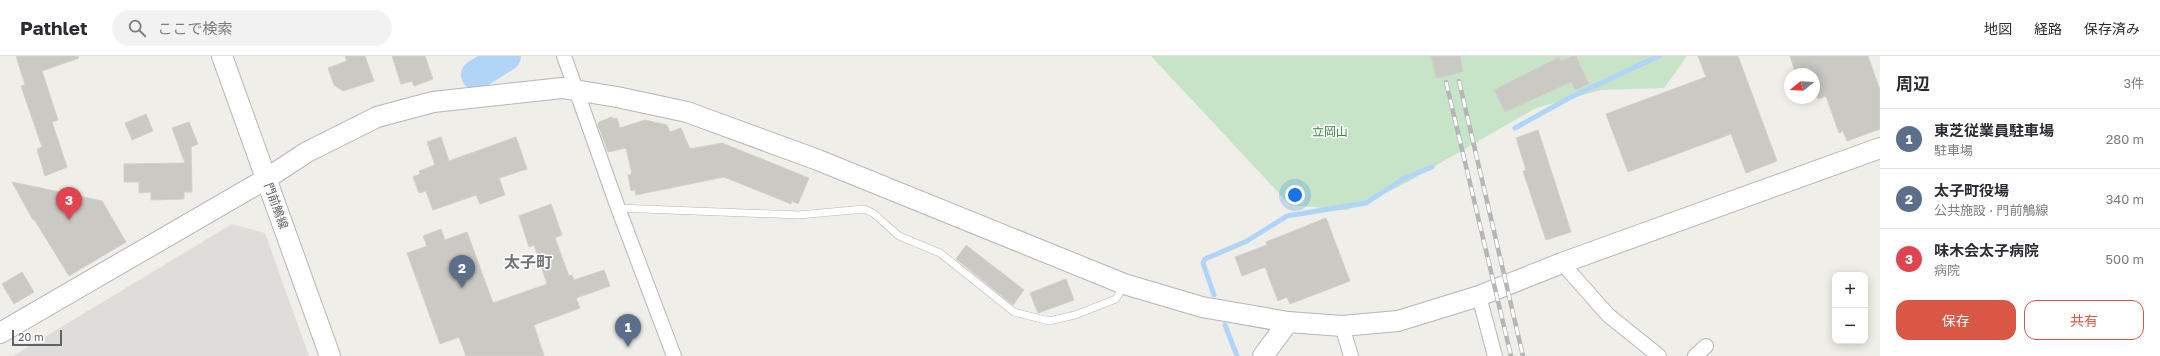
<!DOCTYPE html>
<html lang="ja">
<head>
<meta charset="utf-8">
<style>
	:root { --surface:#fff; --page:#f2f2f3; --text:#2b2b33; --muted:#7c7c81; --line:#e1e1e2; --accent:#d95744 }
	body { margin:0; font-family:"Golos Text","Noto Sans JP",sans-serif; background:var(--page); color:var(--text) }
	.controls { position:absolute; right:12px; bottom:12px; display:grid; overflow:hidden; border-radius:8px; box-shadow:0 2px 10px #0003 }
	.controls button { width:36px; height:36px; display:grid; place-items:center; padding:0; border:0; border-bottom:1px solid var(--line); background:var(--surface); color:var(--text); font:20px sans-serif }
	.compass { position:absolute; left:1784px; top:12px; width:36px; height:36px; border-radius:50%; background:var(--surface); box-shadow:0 2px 10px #0003; rotate:252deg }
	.scale { position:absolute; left:12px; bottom:10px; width:50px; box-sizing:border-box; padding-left:4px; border:2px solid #5f6266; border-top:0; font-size:11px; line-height:14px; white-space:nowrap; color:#5f6266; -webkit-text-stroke:3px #fff; paint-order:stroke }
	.you { position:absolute; left:1295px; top:139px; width:14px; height:14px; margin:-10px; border:3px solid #fff; border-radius:50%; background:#1a73e8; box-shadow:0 0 0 6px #1a73e833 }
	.badge { display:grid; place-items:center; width:26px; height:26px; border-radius:50%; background:var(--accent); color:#fff; font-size:13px; font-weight:700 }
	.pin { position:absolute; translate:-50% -33px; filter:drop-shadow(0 1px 2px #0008) }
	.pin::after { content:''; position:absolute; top:21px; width:14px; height:12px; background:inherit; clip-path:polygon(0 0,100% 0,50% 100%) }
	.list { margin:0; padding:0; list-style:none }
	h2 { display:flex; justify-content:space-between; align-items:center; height:52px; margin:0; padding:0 16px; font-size:17px }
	h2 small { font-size:13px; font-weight:400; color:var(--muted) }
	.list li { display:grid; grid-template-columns:26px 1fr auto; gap:12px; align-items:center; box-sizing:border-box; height:60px; padding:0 16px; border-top:1px solid var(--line) }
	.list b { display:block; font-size:15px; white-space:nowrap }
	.list p { margin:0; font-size:13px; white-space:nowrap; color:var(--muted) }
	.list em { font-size:13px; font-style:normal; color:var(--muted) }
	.actions { display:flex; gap:8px; padding:12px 16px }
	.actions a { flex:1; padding:9px 0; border:1px solid var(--accent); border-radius:12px; text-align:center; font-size:14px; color:var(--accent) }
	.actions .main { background:var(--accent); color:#fff }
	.icon { flex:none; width:22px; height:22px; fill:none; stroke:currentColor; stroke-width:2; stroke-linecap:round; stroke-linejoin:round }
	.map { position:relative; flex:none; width:1880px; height:300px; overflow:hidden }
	header { display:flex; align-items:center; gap:24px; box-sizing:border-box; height:56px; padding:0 20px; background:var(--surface); border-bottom:1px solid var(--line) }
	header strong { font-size:19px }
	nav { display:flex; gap:22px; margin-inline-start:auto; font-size:14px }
	.search { width:280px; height:36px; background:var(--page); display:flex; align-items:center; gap:10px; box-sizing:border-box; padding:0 14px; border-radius:22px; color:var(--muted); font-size:15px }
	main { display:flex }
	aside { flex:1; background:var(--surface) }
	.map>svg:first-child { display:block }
	.industrial { fill:#deddda }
	.green { fill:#c7e4c8 }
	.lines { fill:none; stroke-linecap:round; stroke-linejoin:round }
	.stream { stroke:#b0d5f7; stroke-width:5 }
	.river { stroke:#b0d5f7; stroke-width:30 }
	.building { fill:#cbc9c4; stroke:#d4d0c6 }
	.lane-casing { stroke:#b5b7bb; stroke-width:8 }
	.street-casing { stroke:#b5b7bb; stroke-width:16 }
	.secondary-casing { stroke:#b4b6ba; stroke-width:22 }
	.lane { stroke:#fff; stroke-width:7 }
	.street { stroke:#fff; stroke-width:14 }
	.secondary { stroke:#fff; stroke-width:20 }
	.rail-casing { stroke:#b5b6b6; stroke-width:4.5 }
	.rail { stroke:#fff; stroke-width:3; stroke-dasharray:9; stroke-linecap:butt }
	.labels { text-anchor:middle; stroke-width:3; stroke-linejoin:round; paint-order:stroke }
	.park-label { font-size:12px; fill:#3f8546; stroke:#fff }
	.street-label { font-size:12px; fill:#5f6266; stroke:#fff }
	.district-label { font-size:16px; font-weight:bold; fill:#707478; stroke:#fff }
</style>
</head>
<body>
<header>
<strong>Pathlet</strong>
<div class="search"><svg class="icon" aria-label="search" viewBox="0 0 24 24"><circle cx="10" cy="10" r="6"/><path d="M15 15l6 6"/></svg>ここで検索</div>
<nav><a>地図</a><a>経路</a><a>保存済み</a></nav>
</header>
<main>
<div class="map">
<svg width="1880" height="300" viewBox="0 0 1880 300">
	<rect width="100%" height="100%" fill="#efeee8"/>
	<!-- industrial -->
	<path class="industrial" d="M 232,168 L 265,177 L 309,300 L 13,300 Z"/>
	<!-- green -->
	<path class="green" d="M 1151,0 L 1687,0 L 1664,32 L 1601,34 L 1536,52 L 1402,129 L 1347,154 L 1290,149 Z"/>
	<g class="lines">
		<!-- stream -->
		<path class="stream" d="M 1515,72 L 1569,42 L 1659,0
			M 1214,239 L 1203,207 L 1205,203 L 1247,185 L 1287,160 L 1366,147 L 1403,123 L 1432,111
			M 1225,269 L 1237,300"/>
		<!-- river -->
		<path class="river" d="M 476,19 L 506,0"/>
	</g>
	<!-- building -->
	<path class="building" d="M 16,0 L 78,0 L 79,2 L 42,15 L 58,64 L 52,66 L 67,111 L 45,120 L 37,93 L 42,91 L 21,30 L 25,29 Z
		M 345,0 L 365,0 L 374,25 L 343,35 L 334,29 L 328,12 L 347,5 Z
		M 392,0 L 425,0 L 433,23 L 414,30 L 412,25 L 401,28 Z
		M 1431,0 L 1460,0 L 1463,16 L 1436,22 Z
		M 1573,0 L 1576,0 L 1589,28 L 1575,34 L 1571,26 L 1505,56 L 1494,34 L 1559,1 L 1561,5 Z
		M 1698,0 L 1738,0 L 1777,105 L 1746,117 L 1731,78 L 1628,116 L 1606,58 L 1706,21 Z
		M 1790,0 L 1868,0 L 1880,34 L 1880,73 L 1847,85 L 1843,75 L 1839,77 L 1826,40 L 1818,43 L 1817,40 L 1814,41 L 1814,18 L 1796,18 Z
		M 146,58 L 153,75 L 132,84 L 125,67 Z
		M 612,61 L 613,63 L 617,62 L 620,72 L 645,64 L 667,69 L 670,76 L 681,72 L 690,93 L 722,87 L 809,122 L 798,148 L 792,145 L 791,148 L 724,121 L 636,139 L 635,134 L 631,135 L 628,119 L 632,118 L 626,92 L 608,96 L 598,69 L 599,66 Z
		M 189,66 L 198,88 L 191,91 L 192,136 L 184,136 L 184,143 L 151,144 L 151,136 L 139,137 L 139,126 L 124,126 L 124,108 L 185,107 L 172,72 Z
		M 1538,74 L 1571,176 L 1546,184 L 1523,115 L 1526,114 L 1516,82 Z
		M 441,81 L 449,105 L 516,81 L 527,113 L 499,122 L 505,139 L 480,148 L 476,139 L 433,154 L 426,135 L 419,137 L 413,121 L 420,118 L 419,115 L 435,109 L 427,86 Z
		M 12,126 L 102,145 L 126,186 L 69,220 L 34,163 L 33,164 Z
		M 551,148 L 562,179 L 555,182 L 569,220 L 572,219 L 574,224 L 604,214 L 610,230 L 576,242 L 580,252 L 534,269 L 544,300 L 466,300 L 459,281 L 440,288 L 407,197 L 427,190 L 423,180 L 441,173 L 445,184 L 467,176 L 493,247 L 547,228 L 534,189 L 529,191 L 519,160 Z
		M 1326,162 L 1350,225 L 1290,248 L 1287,241 L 1278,245 L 1265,211 L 1242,220 L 1235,201 L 1267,189 L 1266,186 Z
		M 966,189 L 1024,234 L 1013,249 L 956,203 Z
		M 22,216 L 34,236 L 14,248 L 2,228 Z
		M 1066,223 L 1074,244 L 1038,257 L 1030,237 Z"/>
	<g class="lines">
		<!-- lane casing -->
		<g class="lane-casing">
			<path id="lane" d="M 618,152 L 799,159 L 864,153 L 873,157 L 899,180 L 940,197 L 1014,256 L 1049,265 L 1075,259 L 1116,243 L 1124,229"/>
		</g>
		<!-- street casing -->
		<g class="street-casing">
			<path id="street" d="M 564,0 L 618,152 L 674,300
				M 1562,207 L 1608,259 L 1659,300
				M 1479,240 L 1495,300
				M 1342,270 L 1351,300
				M 1695,300 L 1706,290"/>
		</g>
		<!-- secondary casing -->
		<g class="secondary-casing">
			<path id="secondary" d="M 222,0 L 330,300
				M 0,277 L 266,123 L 307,96 L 377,61 L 433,46 L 562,32 L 617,41 L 687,56 L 818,104 L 1124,228 L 1202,251 L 1288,266 L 1342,270 L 1398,265 L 1479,240 L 1562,207 L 1880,92
				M 1263,300 L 1288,266"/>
		</g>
		<!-- lane -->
		<use href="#lane" class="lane"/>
		<!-- street -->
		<use href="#street" class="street"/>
		<!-- secondary -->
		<use href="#secondary" class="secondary"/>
		<!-- rail casing -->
		<g class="rail-casing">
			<path id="rail" d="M 1459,25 L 1523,300
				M 1446,26 L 1511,300"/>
		</g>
		<!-- rail -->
		<use href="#rail" class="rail"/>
	</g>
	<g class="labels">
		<!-- park labels -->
		<g class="park-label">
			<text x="1330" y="80">立岡山</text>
		</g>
		<!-- street labels -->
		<g class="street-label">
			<text transform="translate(276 150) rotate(70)" y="4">門前鵤線</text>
		</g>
		<!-- district labels -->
		<g class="district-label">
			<text x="528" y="212">太子町</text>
		</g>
	</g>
</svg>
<div class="controls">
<button>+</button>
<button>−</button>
</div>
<svg class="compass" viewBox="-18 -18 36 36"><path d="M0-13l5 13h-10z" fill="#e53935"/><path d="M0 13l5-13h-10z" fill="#7c7c81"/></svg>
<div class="scale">20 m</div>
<div class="you"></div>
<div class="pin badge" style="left:628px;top:291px;background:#5c6f8a">1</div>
<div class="pin badge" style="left:462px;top:232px;background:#5c6f8a">2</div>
<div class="pin badge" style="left:69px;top:164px;background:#e0444e">3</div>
</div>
<aside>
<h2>周辺<small>3件</small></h2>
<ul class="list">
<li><span class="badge" style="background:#5c6f8a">1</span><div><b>東芝従業員駐車場</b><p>駐車場</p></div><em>280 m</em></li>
<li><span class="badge" style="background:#5c6f8a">2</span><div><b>太子町役場</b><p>公共施設 · 門前鵤線</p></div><em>340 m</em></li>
<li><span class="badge" style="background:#e0444e">3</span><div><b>味木会太子病院</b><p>病院</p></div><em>500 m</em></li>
</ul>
<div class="actions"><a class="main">保存</a><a>共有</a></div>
</aside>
</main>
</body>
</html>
